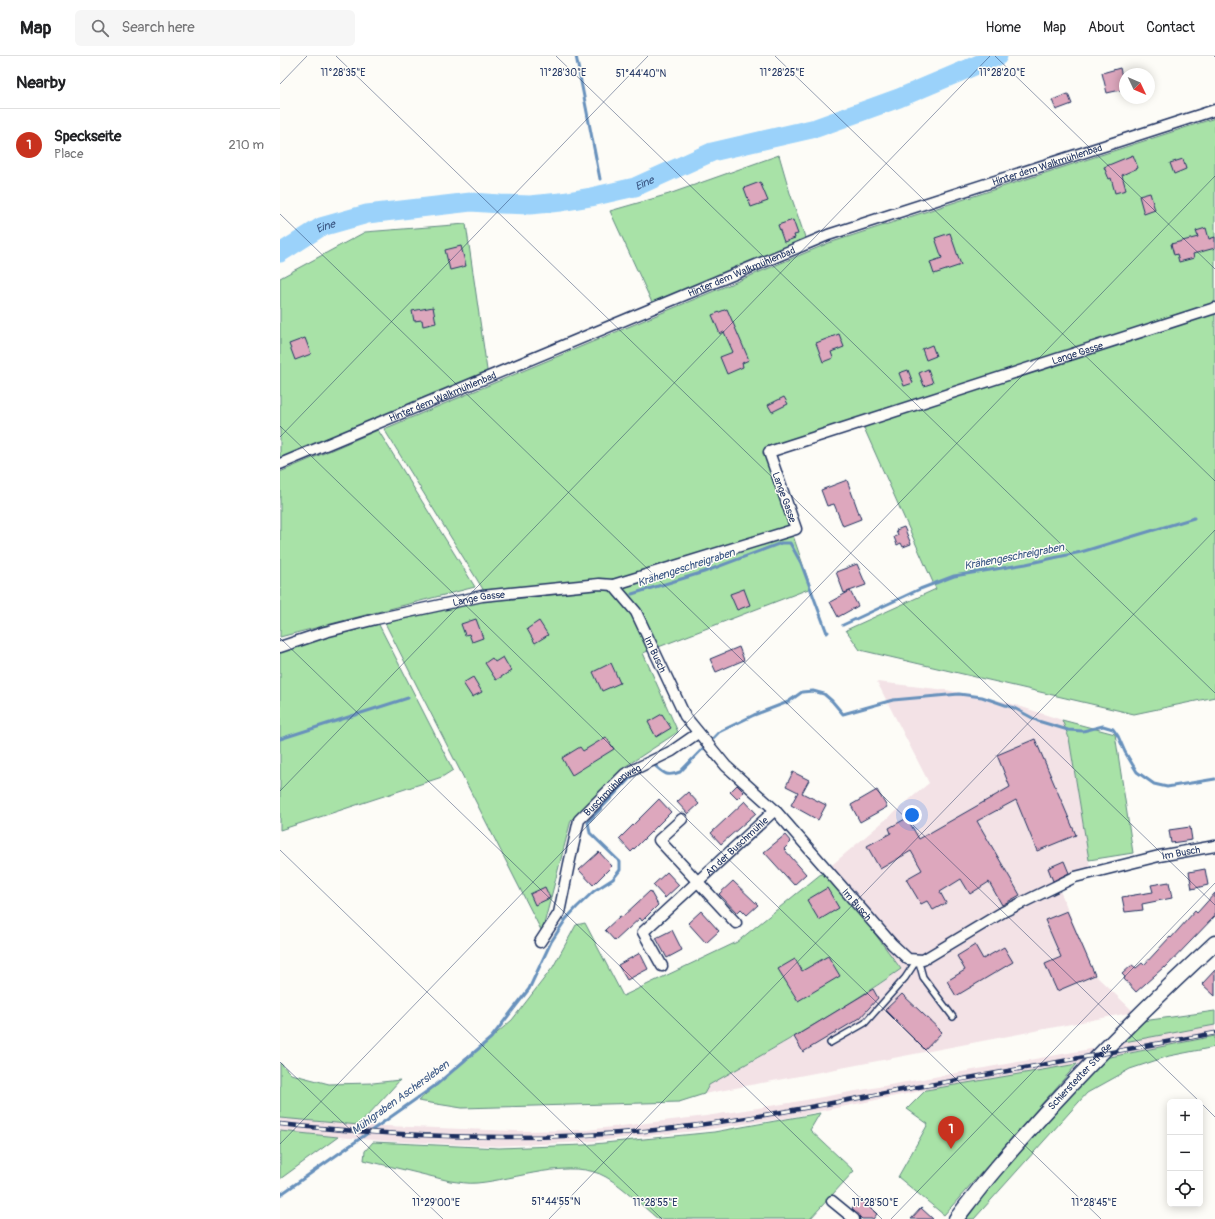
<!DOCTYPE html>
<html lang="en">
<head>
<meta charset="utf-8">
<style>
	:root { --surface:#fff; --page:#f6f6f6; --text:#202124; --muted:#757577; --line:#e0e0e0; --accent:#c8321e }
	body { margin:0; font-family:Pangolin,sans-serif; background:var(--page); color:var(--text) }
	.controls { position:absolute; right:12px; bottom:12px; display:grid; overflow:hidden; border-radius:6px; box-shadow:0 2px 10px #0003 }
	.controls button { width:36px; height:36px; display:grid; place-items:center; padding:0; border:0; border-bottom:1px solid var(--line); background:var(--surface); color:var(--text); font:20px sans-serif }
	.compass { position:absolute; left:839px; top:12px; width:36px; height:36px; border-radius:50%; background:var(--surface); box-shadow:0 2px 10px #0003; rotate:134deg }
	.you { position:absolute; left:632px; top:759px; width:14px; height:14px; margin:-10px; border:3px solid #fff; border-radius:50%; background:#1a73e8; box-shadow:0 0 0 6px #1a73e833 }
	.badge { display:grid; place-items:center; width:26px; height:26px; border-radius:50%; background:var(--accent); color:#fff; font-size:13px; font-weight:700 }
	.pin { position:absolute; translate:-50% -33px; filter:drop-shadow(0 1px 2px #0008) }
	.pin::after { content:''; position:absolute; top:21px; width:14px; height:12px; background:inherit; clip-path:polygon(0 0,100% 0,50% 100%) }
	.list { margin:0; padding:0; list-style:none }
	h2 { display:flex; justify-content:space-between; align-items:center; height:52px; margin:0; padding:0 16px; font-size:17px }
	h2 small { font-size:13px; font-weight:400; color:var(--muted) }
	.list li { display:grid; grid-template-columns:26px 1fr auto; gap:12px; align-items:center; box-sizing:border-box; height:72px; padding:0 16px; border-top:1px solid var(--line) }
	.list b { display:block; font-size:15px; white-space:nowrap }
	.list p { margin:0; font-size:13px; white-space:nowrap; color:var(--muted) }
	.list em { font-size:13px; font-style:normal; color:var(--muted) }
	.icon { flex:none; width:22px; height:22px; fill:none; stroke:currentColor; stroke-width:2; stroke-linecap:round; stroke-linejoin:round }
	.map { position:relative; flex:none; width:935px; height:1163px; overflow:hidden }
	header { display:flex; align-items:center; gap:24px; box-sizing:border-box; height:56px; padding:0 20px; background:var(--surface); border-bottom:1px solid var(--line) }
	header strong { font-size:19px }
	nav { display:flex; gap:22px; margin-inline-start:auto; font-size:14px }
	.search { width:280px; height:36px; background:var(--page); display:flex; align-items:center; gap:10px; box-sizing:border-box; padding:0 14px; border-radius:6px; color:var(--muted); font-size:15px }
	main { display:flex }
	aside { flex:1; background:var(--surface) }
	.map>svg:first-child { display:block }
	.built { fill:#f3e2e6 }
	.green { fill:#a8e2a7; stroke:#628882 }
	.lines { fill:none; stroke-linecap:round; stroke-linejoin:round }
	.stream { stroke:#6891bc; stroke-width:3 }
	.river { stroke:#9bd2fa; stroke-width:19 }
	.building { fill:#dda7bd; stroke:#1b2f5e }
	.lane-casing { stroke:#1b2f5e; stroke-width:8 }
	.street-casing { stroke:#1b2f5e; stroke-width:13 }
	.secondary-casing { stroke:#1b2f5e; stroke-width:17 }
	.lane { stroke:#fdfcf7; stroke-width:5 }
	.street { stroke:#fdfcf7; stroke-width:10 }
	.secondary { stroke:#fdfcf7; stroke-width:14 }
	.rail-casing { stroke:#1b2f5e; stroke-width:4.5 }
	.rail { stroke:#fdfcf7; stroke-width:3; stroke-dasharray:9; stroke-linecap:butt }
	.ticks { fill:none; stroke:#1b2f5e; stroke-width:1; stroke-opacity:0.45 }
	.labels { text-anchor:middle; stroke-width:3; stroke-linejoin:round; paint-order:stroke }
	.street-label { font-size:10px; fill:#1b2f5e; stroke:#fdfcf7 }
	.water-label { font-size:11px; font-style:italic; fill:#3b5885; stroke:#fdfcf7 }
	.ticks-label { font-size:10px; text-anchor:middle; fill:#1b2f5e; stroke:#fdfcf7; stroke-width:3; stroke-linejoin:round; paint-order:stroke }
</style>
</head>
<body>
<header>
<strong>Map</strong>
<div class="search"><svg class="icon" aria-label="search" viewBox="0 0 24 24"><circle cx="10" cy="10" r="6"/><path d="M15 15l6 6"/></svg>Search here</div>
<nav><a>Home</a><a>Map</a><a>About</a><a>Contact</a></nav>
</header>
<main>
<aside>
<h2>Nearby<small></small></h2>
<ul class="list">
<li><span class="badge">1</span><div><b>Speckseite</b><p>Place</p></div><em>210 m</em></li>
</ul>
</aside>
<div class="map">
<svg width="935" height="1163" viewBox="0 0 935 1163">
	<rect width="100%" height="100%" fill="#fdfcf7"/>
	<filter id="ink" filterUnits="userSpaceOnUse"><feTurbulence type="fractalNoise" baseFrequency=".025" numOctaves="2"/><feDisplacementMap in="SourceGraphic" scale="8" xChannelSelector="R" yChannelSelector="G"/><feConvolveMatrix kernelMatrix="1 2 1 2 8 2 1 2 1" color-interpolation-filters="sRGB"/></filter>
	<g filter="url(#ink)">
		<!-- built -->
		<path class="built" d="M 597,626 L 666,634 L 726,646 L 782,664 L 789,682 L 811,817 L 774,831 L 781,837 L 815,919 L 854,956 L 424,1038 L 429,1029 L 514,981 L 593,933 L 621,913 L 547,813 L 649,727 Z
			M 935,969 L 935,980 L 825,1002 L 839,987 Z
			M 816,992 L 800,1008 L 646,1034 L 506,1062 L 416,1075 L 304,1086 L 216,1090 L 105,1085 L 58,1081 L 0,1075 L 0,1062 L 79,1069 L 236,1075 L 307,1074 L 426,1060 L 509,1047 Z"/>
		<!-- green -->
		<path class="green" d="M 935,62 L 935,641 L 854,658 L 580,594 L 566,574 L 656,533 L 580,363 L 484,395 L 531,532 L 363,597 L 398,676 L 343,712 L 291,764 L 262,876 L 105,567 L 209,543 L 104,373 L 549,187 Z
			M 499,99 L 510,137 L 527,187 L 374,251 L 330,155 L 389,138 Z
			M 186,168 L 208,321 L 0,408 L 0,222 L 85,176 Z
			M 98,374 L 195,531 L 0,581 L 0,416 Z
			M 96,563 L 173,714 L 162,721 L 0,774 L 0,591 Z
			M 782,664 L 835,678 L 853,797 L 809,804 L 789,682 Z
			M 547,813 L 621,913 C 560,956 494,992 429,1029 L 424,1038 L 399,1046 L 182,1052 L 138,1045 L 232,964 L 273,911 L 296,869 L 305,867 L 343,940 L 457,886 Z
			M 935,955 L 935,969 L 839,987 L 863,965 Z
			M 935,980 L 935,991 L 889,1000 L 850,1013 L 807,1037 L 694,1163 L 682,1163 L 720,1115 L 825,1002 Z
			M 0,1007 L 11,1018 L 49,1028 L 93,1027 L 120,1024 L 79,1069 L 0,1062 Z
			M 797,1008 L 664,1159 L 618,1121 L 648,1068 L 627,1053 L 646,1034 Z
			M 540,1057 L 530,1074 L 574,1115 L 530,1163 L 378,1163 C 361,1149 345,1132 326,1121 C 292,1101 234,1124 197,1127 C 188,1128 179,1126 170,1125 L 84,1104 L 85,1095 L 93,1086 L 219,1092 L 304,1089 L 434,1076 Z
			M 0,1075 L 58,1081 L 0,1123 Z"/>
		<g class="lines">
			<!-- stream -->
			<path class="stream" d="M 296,0 L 320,123
				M 352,538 L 424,516 L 501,487 L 510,487 L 521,507 L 547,577 L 548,576
				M 563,569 L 640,533 L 674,520 L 746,508 L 801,496 L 914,462
				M 0,683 L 128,642
				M 372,707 C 383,716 385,722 400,716 L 439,676 L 474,659 L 508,646 L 522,636 L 533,635 L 544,638 L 552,645 L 563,658 L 613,644 L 679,638 L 702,641 L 734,652 L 758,665 L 788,674 L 803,675 L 823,670 L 833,673 L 838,680 L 845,696 L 857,716 L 874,728 L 887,731 L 935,723
				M 0,1139 L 156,1029 L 211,982 L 249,933 L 271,886 L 286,863 L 297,851 L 314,835 L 333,823 L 340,814 L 340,806 L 310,777 L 308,766 L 351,721 L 356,718"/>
			<!-- river -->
			<path class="river" id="s1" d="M 0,197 L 41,171 L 87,158 L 191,146 L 220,148 L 250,149 L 281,146 L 311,141 L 355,131 L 432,96 L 536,72 L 619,42 L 718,0"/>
		</g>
		<!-- building -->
		<path class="building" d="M 840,12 L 845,33 L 827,37 L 822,17 Z
			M 788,38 L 792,48 L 776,54 L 772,44 Z
			M 853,99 L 858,112 L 842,119 L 846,134 L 835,137 L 831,122 L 829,123 L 824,111 Z
			M 903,103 L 906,113 L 894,118 L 890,107 Z
			M 480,126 L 488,145 L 471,151 L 464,132 Z
			M 870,137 L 875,154 L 864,158 L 859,140 Z
			M 513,164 L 518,178 L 514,179 L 515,182 L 504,186 L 498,169 Z
			M 926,172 L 929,183 L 935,181 L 935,192 L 913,198 L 914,202 L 899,206 L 897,198 L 894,199 L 891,188 L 918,181 L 916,175 Z
			M 670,177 L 681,209 L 654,218 L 650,206 L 662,202 L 655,182 Z
			M 181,190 L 186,210 L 170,214 L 165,194 Z
			M 153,251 L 156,267 L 143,270 L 142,264 L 134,265 L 132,255 Z
			M 447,253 L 469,304 L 462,307 L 463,311 L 447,318 L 440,301 L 453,296 L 444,276 L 440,278 L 432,259 Z
			M 559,278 L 564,291 L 551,296 L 553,302 L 543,306 L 536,287 Z
			M 25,282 L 31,298 L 15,304 L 9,288 Z
			M 652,289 L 656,300 L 646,304 L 642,293 Z
			M 648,313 L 653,327 L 644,330 L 639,317 Z
			M 628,314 L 633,327 L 624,330 L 619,317 Z
			M 504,341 L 508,348 L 492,356 L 488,349 Z
			M 567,424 L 581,463 L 563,470 L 554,448 L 547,450 L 541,434 Z
			M 624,471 L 631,488 L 623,491 L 621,487 L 617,489 L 614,481 L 618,479 L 616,474 Z
			M 577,508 L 586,529 L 564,537 L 556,516 Z
			M 464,533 L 470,549 L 457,554 L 450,538 Z
			M 570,535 L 578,550 L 558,561 L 550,546 Z
			M 196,563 L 203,582 L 192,586 L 189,578 L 185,579 L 181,568 Z
			M 259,565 L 268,579 L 255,587 L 247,573 Z
			M 459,591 L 464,604 L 436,616 L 430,603 Z
			M 223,601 L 231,615 L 216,624 L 205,607 L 212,602 L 215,606 Z
			M 331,607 L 340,627 L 322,635 L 313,616 Z
			M 193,621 L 202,636 L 192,641 L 183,627 Z
			M 382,658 L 391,672 L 376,681 L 368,666 Z
			M 326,681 L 334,693 L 292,719 L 282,702 L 300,691 L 303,695 Z
			M 755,683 L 796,779 L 757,795 L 736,744 L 697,765 L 740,839 L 722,849 L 709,826 L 690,838 L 681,823 L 660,836 L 666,847 L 653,854 L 647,845 L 641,848 L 626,823 L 642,814 L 631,795 L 600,813 L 587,790 L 611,777 L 609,772 L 627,762 L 639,783 L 730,731 L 717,699 Z
			M 513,716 L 529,724 L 522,737 L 546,749 L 538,764 L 511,749 L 518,736 L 506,730 Z
			M 457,729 L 464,736 L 457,743 L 450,736 Z
			M 597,734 L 607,751 L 580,766 L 571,749 Z
			M 408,736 L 419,748 L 408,758 L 397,746 Z
			M 379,743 L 391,756 L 351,796 L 339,783 Z
			M 465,745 L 476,757 L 441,788 L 431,777 Z
			M 910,771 L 912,784 L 891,787 L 889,774 Z
			M 505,779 L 511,786 L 504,793 L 526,818 L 514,829 L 484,796 Z
			M 319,796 L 332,810 L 313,829 L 299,814 Z
			M 784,805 L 789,817 L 773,825 L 768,812 Z
			M 925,813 L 928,829 L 912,833 L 909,816 Z
			M 387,816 L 399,829 L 385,842 L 373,829 Z
			M 453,825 L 478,849 L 467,859 L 461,853 L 457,857 L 439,838 Z
			M 889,826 L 892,842 L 862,848 L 863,854 L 845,856 L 842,841 L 873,836 L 871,829 Z
			M 265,831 L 270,842 L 255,849 L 250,838 Z
			M 547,832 L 559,852 L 539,864 L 527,844 Z
			M 370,835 L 378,849 L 362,865 L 360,862 L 335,885 L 325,874 L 340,860 L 342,861 Z
			M 935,837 L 935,860 L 885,912 L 884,911 L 856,936 L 844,923 L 845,921 L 842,918 L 852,909 L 856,912 L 862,907 L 864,909 L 890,881 L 891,882 L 915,855 L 917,857 Z
			M 421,855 L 439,875 L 426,887 L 408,867 Z
			M 787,855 L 815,919 L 777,935 L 765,908 L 781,901 L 765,864 Z
			M 392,874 L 402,894 L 387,902 L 376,882 Z
			M 695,889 L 703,903 L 724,891 L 733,906 L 676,940 L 667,925 L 685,914 L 677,900 Z
			M 360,897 L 368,913 L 347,924 L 338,909 Z
			M 548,900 L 560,920 L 518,945 L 498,913 L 515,903 L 522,915 Z
			M 935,914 L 935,940 L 922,928 Z
			M 593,933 L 598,942 L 580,962 L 523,996 L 514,981 Z
			M 622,938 L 662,976 L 645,994 L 605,954 Z
			M 580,1143 L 597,1158 L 593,1163 L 582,1163 L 572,1153 Z
			M 641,1152 L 653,1163 L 631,1163 Z"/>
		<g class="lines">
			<!-- lane casing -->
			<g class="lane-casing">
				<path id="lane" d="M 638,903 L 643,921 L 673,961
					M 550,987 L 585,967 L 625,922 L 637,904"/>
			</g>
			<!-- street casing -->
			<g class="street-casing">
				<g id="street">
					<path id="s2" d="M 0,408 L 548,179 L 935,54"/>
					<path id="s3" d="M 333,529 L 356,556 L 405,660 L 446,710 L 495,754 L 612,888 L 628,903 L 643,904 L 723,856 L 795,821 L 879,800 L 935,790"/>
					<path id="s4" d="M 0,591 L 45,576 L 96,563 L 202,540 L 319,528 L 333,529 L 516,473 L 489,396 L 935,252"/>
					<path d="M 402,763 L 379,784 L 456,867"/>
					<path id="s5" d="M 260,886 L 279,857 L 289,808 L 299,764 L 345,718 L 392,695 L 418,677"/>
					<path id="s6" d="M 382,910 L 363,876 L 495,754"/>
					<path d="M 552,1145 L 574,1163"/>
				</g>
			</g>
			<!-- secondary casing -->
			<g class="secondary-casing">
				<g id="secondary">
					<path id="s7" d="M 676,1163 C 690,1145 704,1126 719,1109 C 786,1030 859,957 935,887"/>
				</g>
			</g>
			<!-- lane -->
			<use href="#lane" class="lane"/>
			<!-- street -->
			<use href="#street" class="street"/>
			<!-- secondary -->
			<use href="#secondary" class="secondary"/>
			<!-- rail casing -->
			<g class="rail-casing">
				<path id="rail" d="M 0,1068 C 120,1081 244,1086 365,1075 C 453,1067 540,1049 627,1033 C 730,1015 832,996 935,977"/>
			</g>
			<!-- rail -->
			<use href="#rail" class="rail"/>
		</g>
	</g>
	<!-- ticks -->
	<path class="ticks" d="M 56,0 L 935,849M 276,0 L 935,637M 495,0 L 935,425M 715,0 L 935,213M 934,0 L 935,1M 0,28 L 27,0M 0,158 L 920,1046M 0,370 L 821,1163M 0,381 L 368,0M 0,582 L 602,1163M 0,735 L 710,0M 0,794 L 382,1163M 0,1006 L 163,1163M 920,1046 L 935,1061M 0,1088 L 935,120M 269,1163 L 935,474M 611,1163 L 935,827"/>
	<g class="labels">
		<!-- street labels -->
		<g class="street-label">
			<text dy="4" stroke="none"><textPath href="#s2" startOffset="824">Hinter dem Walkmühlenbad</textPath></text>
			<text dy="4" stroke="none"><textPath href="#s2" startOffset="500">Hinter dem Walkmühlenbad</textPath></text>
			<text dy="4" stroke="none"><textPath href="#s4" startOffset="937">Lange Gasse</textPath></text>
			<text dy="4" stroke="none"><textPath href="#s2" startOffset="176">Hinter dem Walkmühlenbad</textPath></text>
			<text transform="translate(505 441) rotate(70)" y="4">Lange Gasse</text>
			<text dy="4" stroke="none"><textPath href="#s4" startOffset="205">Lange Gasse</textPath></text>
			<text dy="4" stroke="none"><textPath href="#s3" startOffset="82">Im Busch</textPath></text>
			<text dy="4" stroke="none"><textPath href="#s5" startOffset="175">Buschmühlenweg</textPath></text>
			<text dy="4" stroke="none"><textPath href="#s6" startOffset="166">An der Buschmühle</textPath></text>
			<text dy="4" stroke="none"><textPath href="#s3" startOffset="778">Im Busch</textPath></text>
			<text dy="4" stroke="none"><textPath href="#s3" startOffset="406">Im Busch</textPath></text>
			<text dy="4" stroke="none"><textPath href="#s7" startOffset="189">Schierstedter Straße</textPath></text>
		</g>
		<!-- water labels -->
		<g class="water-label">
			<text dy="4" stroke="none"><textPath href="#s1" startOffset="377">Eine</textPath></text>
			<text dy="4" stroke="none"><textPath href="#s1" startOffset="53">Eine</textPath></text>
			<text transform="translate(734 500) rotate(-11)" y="4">Krähengeschreigraben</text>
			<text transform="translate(406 511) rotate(-18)" y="4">Krähengeschreigraben</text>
			<text transform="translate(120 1041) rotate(-36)" y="4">Mühlgraben Aschersleben</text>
		</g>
	</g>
	<g class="ticks-label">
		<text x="63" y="20">11°28'35"E</text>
		<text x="502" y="20">11°28'25"E</text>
		<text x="722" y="20">11°28'20"E</text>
		<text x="283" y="20">11°28'30"E</text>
		<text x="361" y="21">51°44'40"N</text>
		<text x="276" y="1149">51°44'55"N</text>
		<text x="156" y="1150">11°29'00"E</text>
		<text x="375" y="1150">11°28'55"E</text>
		<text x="595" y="1150">11°28'50"E</text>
		<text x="814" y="1150">11°28'45"E</text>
	</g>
</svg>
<div class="controls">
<button>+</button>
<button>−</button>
<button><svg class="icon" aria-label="locate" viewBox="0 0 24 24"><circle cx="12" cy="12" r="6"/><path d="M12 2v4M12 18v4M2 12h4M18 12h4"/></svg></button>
</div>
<svg class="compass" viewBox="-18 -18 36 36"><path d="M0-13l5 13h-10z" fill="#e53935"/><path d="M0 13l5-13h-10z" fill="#757577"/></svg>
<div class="you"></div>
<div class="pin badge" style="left:671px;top:1093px">1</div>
</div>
</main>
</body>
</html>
